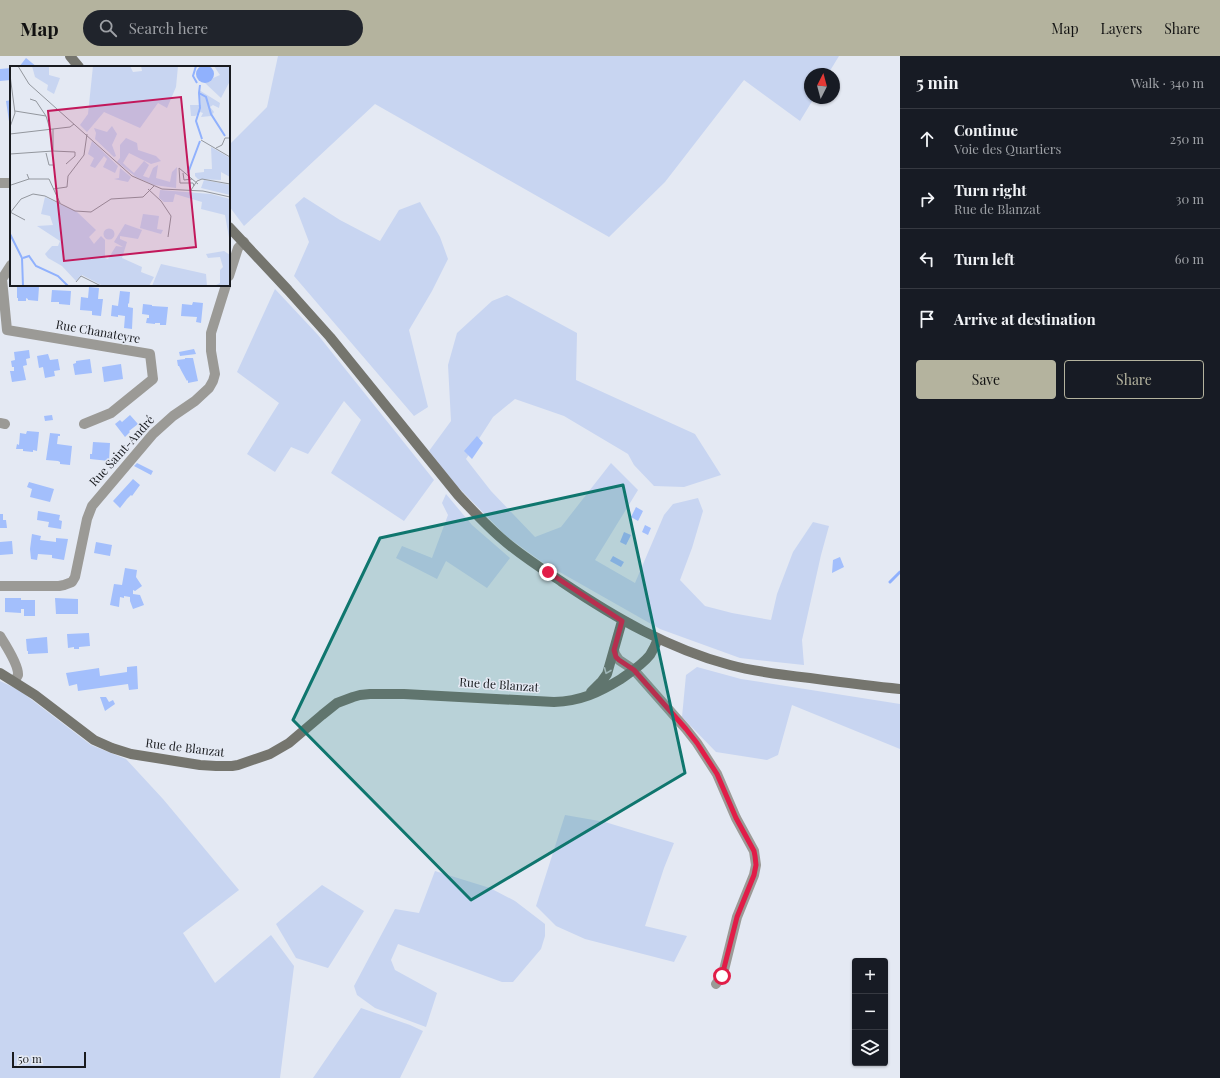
<!DOCTYPE html>
<html lang="en">
<head>
<meta charset="utf-8">
<style>
	:root { --surface:#171b24; --page:#20242c; --text:#f1f3f6; --muted:#9ea1a6; --line:#363941; --accent:#b4b39e }
	body { margin:0; font-family:"Playfair Display",serif; background:var(--page); color:var(--text) }
	.controls { position:absolute; right:12px; bottom:12px; display:grid; overflow:hidden; border-radius:4px; box-shadow:0 1px 3px #0004 }
	.controls button { width:36px; height:36px; display:grid; place-items:center; padding:0; border:0; border-bottom:1px solid var(--line); background:var(--surface); color:var(--text); font:20px sans-serif }
	.compass { position:absolute; left:804px; top:12px; width:36px; height:36px; border-radius:50%; background:var(--surface); box-shadow:0 1px 3px #0004; rotate:6deg }
	.scale { position:absolute; left:12px; bottom:10px; width:74px; box-sizing:border-box; padding-left:4px; border:2px solid #191b1f; border-top:0; font-size:11px; line-height:14px; white-space:nowrap; color:#191b1f; -webkit-text-stroke:3px #e4e9f3; paint-order:stroke }
	.stop { position:absolute; width:12px; height:12px; margin:-9px; border:3px solid #e11d48; border-radius:50%; background:#fff }
	.stop.end { background:#e11d48; border-color:#fff; box-shadow:0 1px 4px #0008 }
	.list { margin:0; padding:0; list-style:none }
	h2 { display:flex; justify-content:space-between; align-items:center; height:52px; margin:0; padding:0 16px; font-size:17px }
	h2 small { font-size:13px; font-weight:400; color:var(--muted) }
	.list li { display:grid; grid-template-columns:26px 1fr auto; gap:12px; align-items:center; box-sizing:border-box; height:60px; padding:0 16px; border-top:1px solid var(--line) }
	.list b { display:block; font-size:15px; white-space:nowrap }
	.list p { margin:0; font-size:13px; white-space:nowrap; color:var(--muted) }
	.list em { font-size:13px; font-style:normal; color:var(--muted) }
	.actions { display:flex; gap:8px; padding:12px 16px }
	.actions a { flex:1; padding:9px 0; border:1px solid var(--accent); border-radius:4px; text-align:center; font-size:14px; color:var(--accent) }
	.actions .main { background:var(--accent); color:#111 }
	.icon { flex:none; width:22px; height:22px; fill:none; stroke:currentColor; stroke-width:2; stroke-linecap:round; stroke-linejoin:round }
	.map { position:relative; flex:none; width:900px; height:1022px; overflow:hidden }
	header { display:flex; align-items:center; gap:24px; box-sizing:border-box; height:56px; padding:0 20px; background:var(--accent); color:#111 }
	header strong { font-size:19px }
	nav { display:flex; gap:22px; margin-inline-start:auto; font-size:14px }
	.search { width:280px; height:36px; background:var(--page); display:flex; align-items:center; gap:10px; box-sizing:border-box; padding:0 14px; border-radius:22px; color:var(--muted); font-size:15px }
	main { display:flex }
	aside { flex:1; background:var(--surface) }
	.map>svg:first-child { display:block }
	.green { fill:#c8d5f1 }
	.lines { fill:none; stroke-linecap:round; stroke-linejoin:round }
	.stream { stroke:#90b1fd; stroke-width:3 }
	.building { fill:#a3bffc }
	.street { stroke:#9b9a96; stroke-width:10 }
	.secondary { stroke:#75756e; stroke-width:10 }
	.oneway { stroke:#c3c6cb }
	.route { stroke:#e11d48; stroke-width:5 }
	.marked { fill:#0f766e; fill-opacity:0.2; stroke:#0f766e; stroke-width:3; stroke-linejoin:round }
	.labels { text-anchor:middle; stroke-width:3; stroke-linejoin:round; paint-order:stroke }
	.street-label { font-size:12px; fill:#191b1f; stroke:#e4e9f3 }
	.inset-river { fill:none; stroke:#90b1fd; stroke-width:2 }
	.inset-road { fill:none; stroke:#93979e; stroke-width:1 }
	.view { fill:#c2185b; fill-opacity:0.15; stroke:#c2185b; stroke-width:2 }
	.inset-edge { fill:none; stroke:#191b1f; stroke-width:2 }
</style>
</head>
<body>
<header>
<strong>Map</strong>
<div class="search"><svg class="icon" aria-label="search" viewBox="0 0 24 24"><circle cx="10" cy="10" r="6"/><path d="M15 15l6 6"/></svg>Search here</div>
<nav><a>Map</a><a>Layers</a><a>Share</a></nav>
</header>
<main>
<div class="map">
<svg width="900" height="1022" viewBox="0 0 900 1022">
	<rect width="100%" height="100%" fill="#e4e9f3"/>
	<!-- green -->
	<path class="green" d="M 278,0 L 839,0 L 828,18 L 810,18 L 810,42 L 814,42 L 800,65 L 744,24 L 665,126 L 609,181 L 375,48 L 244,170 L 229,150 L 229,89 L 267,51 Z
		M 304,141 L 340,164 L 380,185 L 399,154 L 420,146 L 440,181 L 448,203 L 432,235 L 409,274 L 428,351 L 414,360 L 294,220 L 309,186 L 295,149 Z
		M 275,233 L 318,279 L 434,424 L 404,465 L 331,417 L 361,364 L 344,345 L 308,398 L 291,391 L 275,416 L 247,398 L 279,347 L 237,316 Z
		M 507,239 L 577,277 L 576,324 L 695,378 L 721,419 L 684,431 L 654,430 L 634,409 L 628,398 L 564,360 L 515,343 L 493,361 L 466,403 L 491,435 L 535,481 L 561,471 L 611,407 L 638,434 L 595,504 L 635,527 L 664,459 L 673,448 L 698,442 L 703,455 L 692,492 L 680,524 L 705,550 L 732,557 L 771,564 L 777,538 L 793,496 L 813,466 L 829,470 L 821,499 L 802,584 L 804,609 L 740,602 L 660,573 L 542,506 L 506,480 L 457,430 L 429,395 L 451,365 L 448,309 L 457,277 L 492,245 Z
		M 446,438 L 472,469 L 510,502 L 487,532 L 446,505 L 437,523 L 396,502 L 402,490 L 432,502 L 448,459 L 442,447 Z
		M 697,611 L 741,623 L 900,648 L 900,693 L 792,649 L 778,699 L 767,704 L 716,696 L 682,661 L 686,619 Z
		M 0,625 L 19,634 L 91,689 L 126,703 L 163,743 L 239,834 L 183,877 L 215,927 L 271,879 L 294,910 L 280,1022 L 0,1022 Z
		M 565,759 L 605,766 L 674,787 L 664,812 L 645,870 L 687,880 L 674,906 L 585,883 L 556,870 L 536,850 Z
		M 435,815 L 490,832 L 515,845 L 545,868 L 545,880 L 541,893 L 513,926 L 502,926 L 398,888 L 391,904 L 395,914 L 437,937 L 426,971 L 375,952 L 357,939 L 354,930 L 395,853 L 419,857 Z
		M 322,829 L 364,855 L 328,912 L 296,902 L 276,868 Z
		M 361,952 L 410,969 L 423,975 L 400,1022 L 313,1022 Z"/>
	<g class="lines">
		<!-- stream -->
		<path class="stream" d="M 890,526 L 900,516"/>
	</g>
	<!-- building -->
	<path class="building" d="M 26,2 L 37,11 L 19,11 Z
		M 11,12 L 11,24 L 0,25 L 0,13 Z
		M 11,44 L 11,72 L 10,72 L 6,45 Z
		M 17,230 L 39,231 L 38,245 L 28,244 L 28,243 L 26,242 L 26,245 L 18,245 L 18,242 L 17,242 Z
		M 89,231 L 99,232 L 98,243 L 103,243 L 101,260 L 92,259 L 92,255 L 80,254 L 81,241 L 88,242 Z
		M 52,234 L 71,235 L 70,249 L 59,248 L 59,246 L 51,246 Z
		M 120,235 L 130,236 L 129,248 L 128,247 L 128,251 L 133,252 L 132,273 L 124,272 L 125,260 L 118,259 L 118,261 L 111,260 L 112,249 L 118,250 Z
		M 193,246 L 203,247 L 201,267 L 196,266 L 197,261 L 181,260 L 182,248 L 192,249 Z
		M 143,248 L 152,249 L 152,250 L 168,251 L 166,269 L 160,269 L 160,267 L 155,267 L 155,268 L 146,267 L 147,262 L 149,262 L 149,259 L 142,258 Z
		M 194,293 L 196,298 L 180,300 L 179,296 Z
		M 29,294 L 30,302 L 26,303 L 27,309 L 23,310 L 26,324 L 12,326 L 10,315 L 14,315 L 14,311 L 12,311 L 11,305 L 15,304 L 14,296 Z
		M 48,298 L 50,304 L 58,303 L 60,314 L 54,315 L 55,320 L 45,322 L 43,311 L 39,312 L 37,300 Z
		M 185,302 L 193,302 L 198,325 L 188,327 L 188,324 L 187,325 L 182,316 L 179,310 L 178,310 L 177,304 L 185,303 Z
		M 90,303 L 92,317 L 75,319 L 73,308 L 76,307 L 76,305 Z
		M 121,308 L 123,323 L 104,326 L 102,311 Z
		M 52,359 L 53,364 L 45,365 L 44,360 Z
		M 130,359 L 138,368 L 129,375 L 130,376 L 125,381 L 115,368 L 120,364 L 122,366 Z
		M 27,375 L 39,376 L 37,395 L 33,394 L 33,396 L 23,395 L 23,393 L 16,393 L 17,388 L 19,389 L 20,377 L 26,378 Z
		M 50,377 L 60,378 L 60,380 L 58,380 L 57,388 L 72,390 L 70,409 L 60,408 L 60,406 L 58,405 L 46,404 Z
		M 477,380 L 483,387 L 472,403 L 464,395 Z
		M 93,386 L 110,387 L 109,405 L 90,403 L 90,398 L 92,398 Z
		M 137,407 L 153,415 L 151,419 L 134,410 Z
		M 133,423 L 140,429 L 132,440 L 131,439 L 127,443 L 120,452 L 113,445 Z
		M 29,426 L 54,433 L 50,446 L 30,441 L 32,433 L 27,431 Z
		M 636,451 L 643,455 L 638,465 L 631,461 Z
		M 38,455 L 60,459 L 59,464 L 62,465 L 61,473 L 48,471 L 49,466 L 37,464 Z
		M 0,458 L 3,458 L 3,464 L 6,464 L 7,472 L 0,472 Z
		M 645,469 L 651,472 L 648,479 L 642,476 Z
		M 624,476 L 631,479 L 626,489 L 620,486 Z
		M 32,478 L 41,480 L 40,484 L 56,486 L 56,482 L 68,483 L 64,504 L 52,502 L 52,499 L 38,498 L 37,504 L 31,503 L 30,493 Z
		M 12,485 L 13,498 L 0,499 L 0,486 Z
		M 96,486 L 112,489 L 110,500 L 94,497 Z
		M 613,500 L 624,506 L 621,511 L 610,505 Z
		M 840,501 L 844,511 L 832,517 L 833,504 Z
		M 125,512 L 137,514 L 136,521 L 142,530 L 135,535 L 133,534 L 133,538 L 140,539 L 144,549 L 133,553 L 130,545 L 130,541 L 124,540 L 124,542 L 120,541 L 119,551 L 110,549 L 114,528 L 122,529 Z
		M 5,542 L 21,542 L 21,544 L 35,544 L 35,560 L 24,560 L 24,553 L 21,553 L 21,557 L 5,556 Z
		M 55,542 L 78,543 L 78,558 L 56,558 Z
		M 89,577 L 90,590 L 79,591 L 79,593 L 74,593 L 74,591 L 68,592 L 67,578 Z
		M 47,581 L 48,597 L 28,598 L 28,595 L 27,595 L 26,583 Z
		M 137,610 L 138,633 L 129,634 L 128,628 L 78,635 L 77,628 L 69,630 L 66,617 L 99,612 L 100,620 L 127,616 L 127,611 Z
		M 100,641 L 106,641 L 109,646 L 113,644 L 115,648 L 105,655 Z"/>
	<g class="lines">
		<!-- street -->
		<path class="street" d="M 0,127 L 11,127
			M 11,209 L 2,223 L 7,274 L 150,298 L 153,323 L 111,357 L 84,368
			M 229,220 L 238,192 L 244,186
			M 0,367 L 5,368
			M 0,530 L 59,530 L 64,529 L 72,526 L 75,521 L 87,463 L 92,450 L 153,378 L 173,360 L 195,345 L 209,332 L 213,325 L 215,318 L 211,295 L 211,277 L 226,229
			M 0,580 C 5,588 19,609 18,619 C 18,619 15,625 14,625
			M 614,594 L 615,598 L 619,604 L 634,614 L 686,673 L 697,687 L 717,718 L 736,762 L 754,795 L 756,809 L 754,819 L 737,861 L 723,918 L 716,928"/>
		<!-- secondary -->
		<path class="secondary" d="M 70,0 L 79,11
			M 229,171 L 288,234 L 330,281 L 458,439 C 472,454 486,469 501,482 C 520,499 541,512 562,526 C 614,561 669,593 730,609 C 756,616 783,619 810,622 C 840,626 870,630 900,633
			M 0,617 L 35,639 L 94,684 L 112,692 L 131,698 L 200,709 L 216,710 L 232,710 L 238,709 L 270,698 L 289,687 L 322,659 L 337,647 L 353,641 L 360,639 L 370,638 L 404,638 L 554,646 C 581,645 598,637 621,623 C 631,616 642,609 650,599 C 653,594 656,588 658,583
			M 591,636 L 602,625 L 607,618 L 622,565"/>
	</g>
	<!-- one-way arrows -->
	<defs><path id="oneway-chevron" d="M-2-3.5L2.5 0L-2 3.5" fill="none" stroke-width="1.6" stroke-linecap="round" stroke-linejoin="round"/></defs>
	<use class="oneway" href="#oneway-chevron" transform="translate(607 615) rotate(112)"/>
	<g class="lines">
		<!-- route -->
		<path class="route" d="M 548,516 L 622,565 L 614,594 L 616,601 L 619,604 L 634,614 L 686,673 L 697,687 L 717,718 L 736,762 L 754,795 L 755,800 L 756,809 L 754,819 L 737,861 L 722,920"/>
	</g>
	<!-- marked area -->
	<path class="marked" d="M 623,429 L 685,717 L 471,844 L 293,664 L 380,482 Z"/>
	<g class="labels">
		<!-- street labels -->
		<g class="street-label">
			<text transform="translate(98 276) rotate(10)" y="4">Rue Chanateyre</text>
			<text transform="translate(122 395) rotate(-48)" y="4">Rue Saint-André</text>
			<text transform="translate(499 629) rotate(4)" y="4">Rue de Blanzat</text>
			<text transform="translate(185 692) rotate(7)" y="4">Rue de Blanzat</text>
		</g>
	</g>
	<!-- overview -->
	<g transform="translate(10 10)">
		<rect width="220" height="220" fill="#e4e9f3"/>
		<path d="M 22,0 L 39,0 L 39,9 L 50,12 L 44,28 L 37,24 L 38,19 L 25,11 ZM 83,0 L 120,0 L 123,6 L 132,5 L 131,0 L 168,0 L 166,21 L 157,42 L 148,37 L 130,62 L 94,46 L 77,66 L 70,59 L 78,48 ZM 204,0 L 220,0 L 220,15 L 211,32 L 194,16 L 210,9 ZM 189,24 L 210,37 L 209,42 L 203,39 L 200,41 L 204,46 L 201,50 L 191,51 L 193,47 L 190,46 L 185,50 L 181,50 L 180,39 L 191,39 ZM 102,60 L 107,68 L 102,79 L 106,90 L 104,91 L 85,73 L 86,67 L 84,62 L 97,66 ZM 116,72 L 127,77 L 128,84 L 146,90 L 151,95 L 141,98 L 119,87 L 113,97 L 117,101 L 124,107 L 134,95 L 139,99 L 133,110 L 139,112 L 143,102 L 148,99 L 146,112 L 160,116 L 162,106 L 167,101 L 166,122 L 144,119 L 126,111 L 107,96 L 110,92 L 110,79 ZM 82,75 L 108,100 L 105,107 L 93,101 L 97,93 L 94,90 L 85,102 L 80,100 L 84,92 L 78,88 ZM 201,81 L 220,92 L 220,111 L 211,106 L 211,114 L 188,113 L 185,110 L 185,107 L 194,106 L 194,103 L 202,103 ZM 110,102 L 121,111 L 118,116 L 104,113 L 109,112 ZM 194,114 L 220,119 L 220,129 L 191,122 ZM 150,124 L 201,128 L 220,133 L 220,177 L 215,149 L 191,143 L 192,136 L 165,128 L 163,136 L 154,136 L 149,132 ZM 35,131 L 67,146 L 86,164 L 79,171 L 84,178 L 91,170 L 95,174 L 95,192 L 98,193 L 106,180 L 113,181 L 104,176 L 115,158 L 132,164 L 128,173 L 110,170 L 110,173 L 117,176 L 112,192 L 132,201 L 131,206 L 144,211 L 139,220 L 93,220 L 72,209 L 66,215 L 52,200 L 38,192 L 35,188 L 42,180 L 48,180 L 50,175 L 27,160 L 43,159 L 40,150 L 31,148 ZM 133,148 L 149,150 L 147,163 L 153,164 L 151,168 L 130,162 ZM93.5 168a5.5 5.5 0 1 1 11 0a5.5 5.5 0 1 1-11 0ZM 214,185 L 220,189 L 220,220 L 204,220 L 210,217 L 210,204 L 213,201 L 210,191 L 198,192 L 196,188 ZM 151,198 L 196,208 L 197,220 L 142,220 Z" fill="#c8d5f1"/>
		<path d="M186 8a9 9 0 1 1 18 0a9 9 0 1 1-18 0Z" fill="#90b1fd"/>
		<path class="inset-river" d="M 186,0 L 183,10 L 187,17M 190,19 L 189,27 L 196,31 L 201,48 L 215,70M 189,27 L 190,42 L 186,55 L 192,73M 178,107 L 190,75M 0,168 L 12,192M 12,192 L 13,220M 13,192 L 19,190 L 26,200 L 48,210 L 58,220"/>
		<path class="inset-road" d="M 8,0 L 19,18 L 122,110 L 152,123 L 193,125 L 220,131M 0,9 L 5,47 L 0,61M 20,33 L 26,35 L 36,50M 5,45 L 36,50 L 40,63M 43,63 L 43,85 L 65,86 L 65,90 L 56,98M 0,68 L 60,61 L 64,58M 191,74 L 220,91M 206,82 L 212,79 L 215,72 L 220,72M 36,87 L 39,99 L 44,99M 0,88 L 43,85M 173,107 L 174,114 L 182,113M 17,108 L 19,113 L 39,113 L 50,137M 1,119 L 19,113M 184,120 L 183,117 L 170,117 L 169,102 L 188,118M 43,123 L 57,121 L 58,110 L 74,89 L 77,68M 138,123 L 151,135 L 161,150 L 158,171M 181,124 L 187,115 L 192,113 L 220,118M 0,146 L 15,154M 0,147 L 11,133 L 23,128 L 35,130 L 65,145 L 81,146 L 101,133 L 133,131 L 144,120M 66,216 L 71,210 L 91,220"/>
		<path class="view" d="M 171,31 L 186,181 L 54,195 L 38,45 Z"/>
		<rect width="220" height="220" class="inset-edge"/>
	</g>
</svg>
<div class="controls">
<button>+</button>
<button>−</button>
<button><svg class="icon" aria-label="layers" viewBox="0 0 24 24"><path d="M12 4l9 5-9 5-9-5zM3 14l9 5 9-5"/></svg></button>
</div>
<svg class="compass" viewBox="-18 -18 36 36"><path d="M0-13l5 13h-10z" fill="#e53935"/><path d="M0 13l5-13h-10z" fill="#9ea1a6"/></svg>
<div class="scale">50 m</div>
<div class="stop" style="left:722px;top:920px"></div>
<div class="stop end" style="left:548px;top:516px"></div>
</div>
<aside>
<h2>5 min<small>Walk · 340 m</small></h2>
<ul class="list">
<li><svg class="icon" aria-label="ahead" viewBox="0 0 24 24"><path d="M12 20V5M6 11l6-6 6 6"/></svg><div><b>Continue</b><p>Voie des Quartiers</p></div><em>250 m</em></li>
<li><svg class="icon" aria-label="right" viewBox="0 0 24 24"><path d="M7 20v-9h11M14 6l5 5-5 5"/></svg><div><b>Turn right</b><p>Rue de Blanzat</p></div><em>30 m</em></li>
<li><svg class="icon" aria-label="left" viewBox="0 0 24 24"><path d="M17 20v-9H6M10 6l-5 5 5 5"/></svg><div><b>Turn left</b></div><em>60 m</em></li>
<li><svg class="icon" aria-label="arrive" viewBox="0 0 24 24"><path d="M6 21V4h12l-3 4 3 4H6"/></svg><div><b>Arrive at destination</b></div></li>
</ul>
<div class="actions"><a class="main">Save</a><a>Share</a></div>
</aside>
</main>
</body>
</html>
